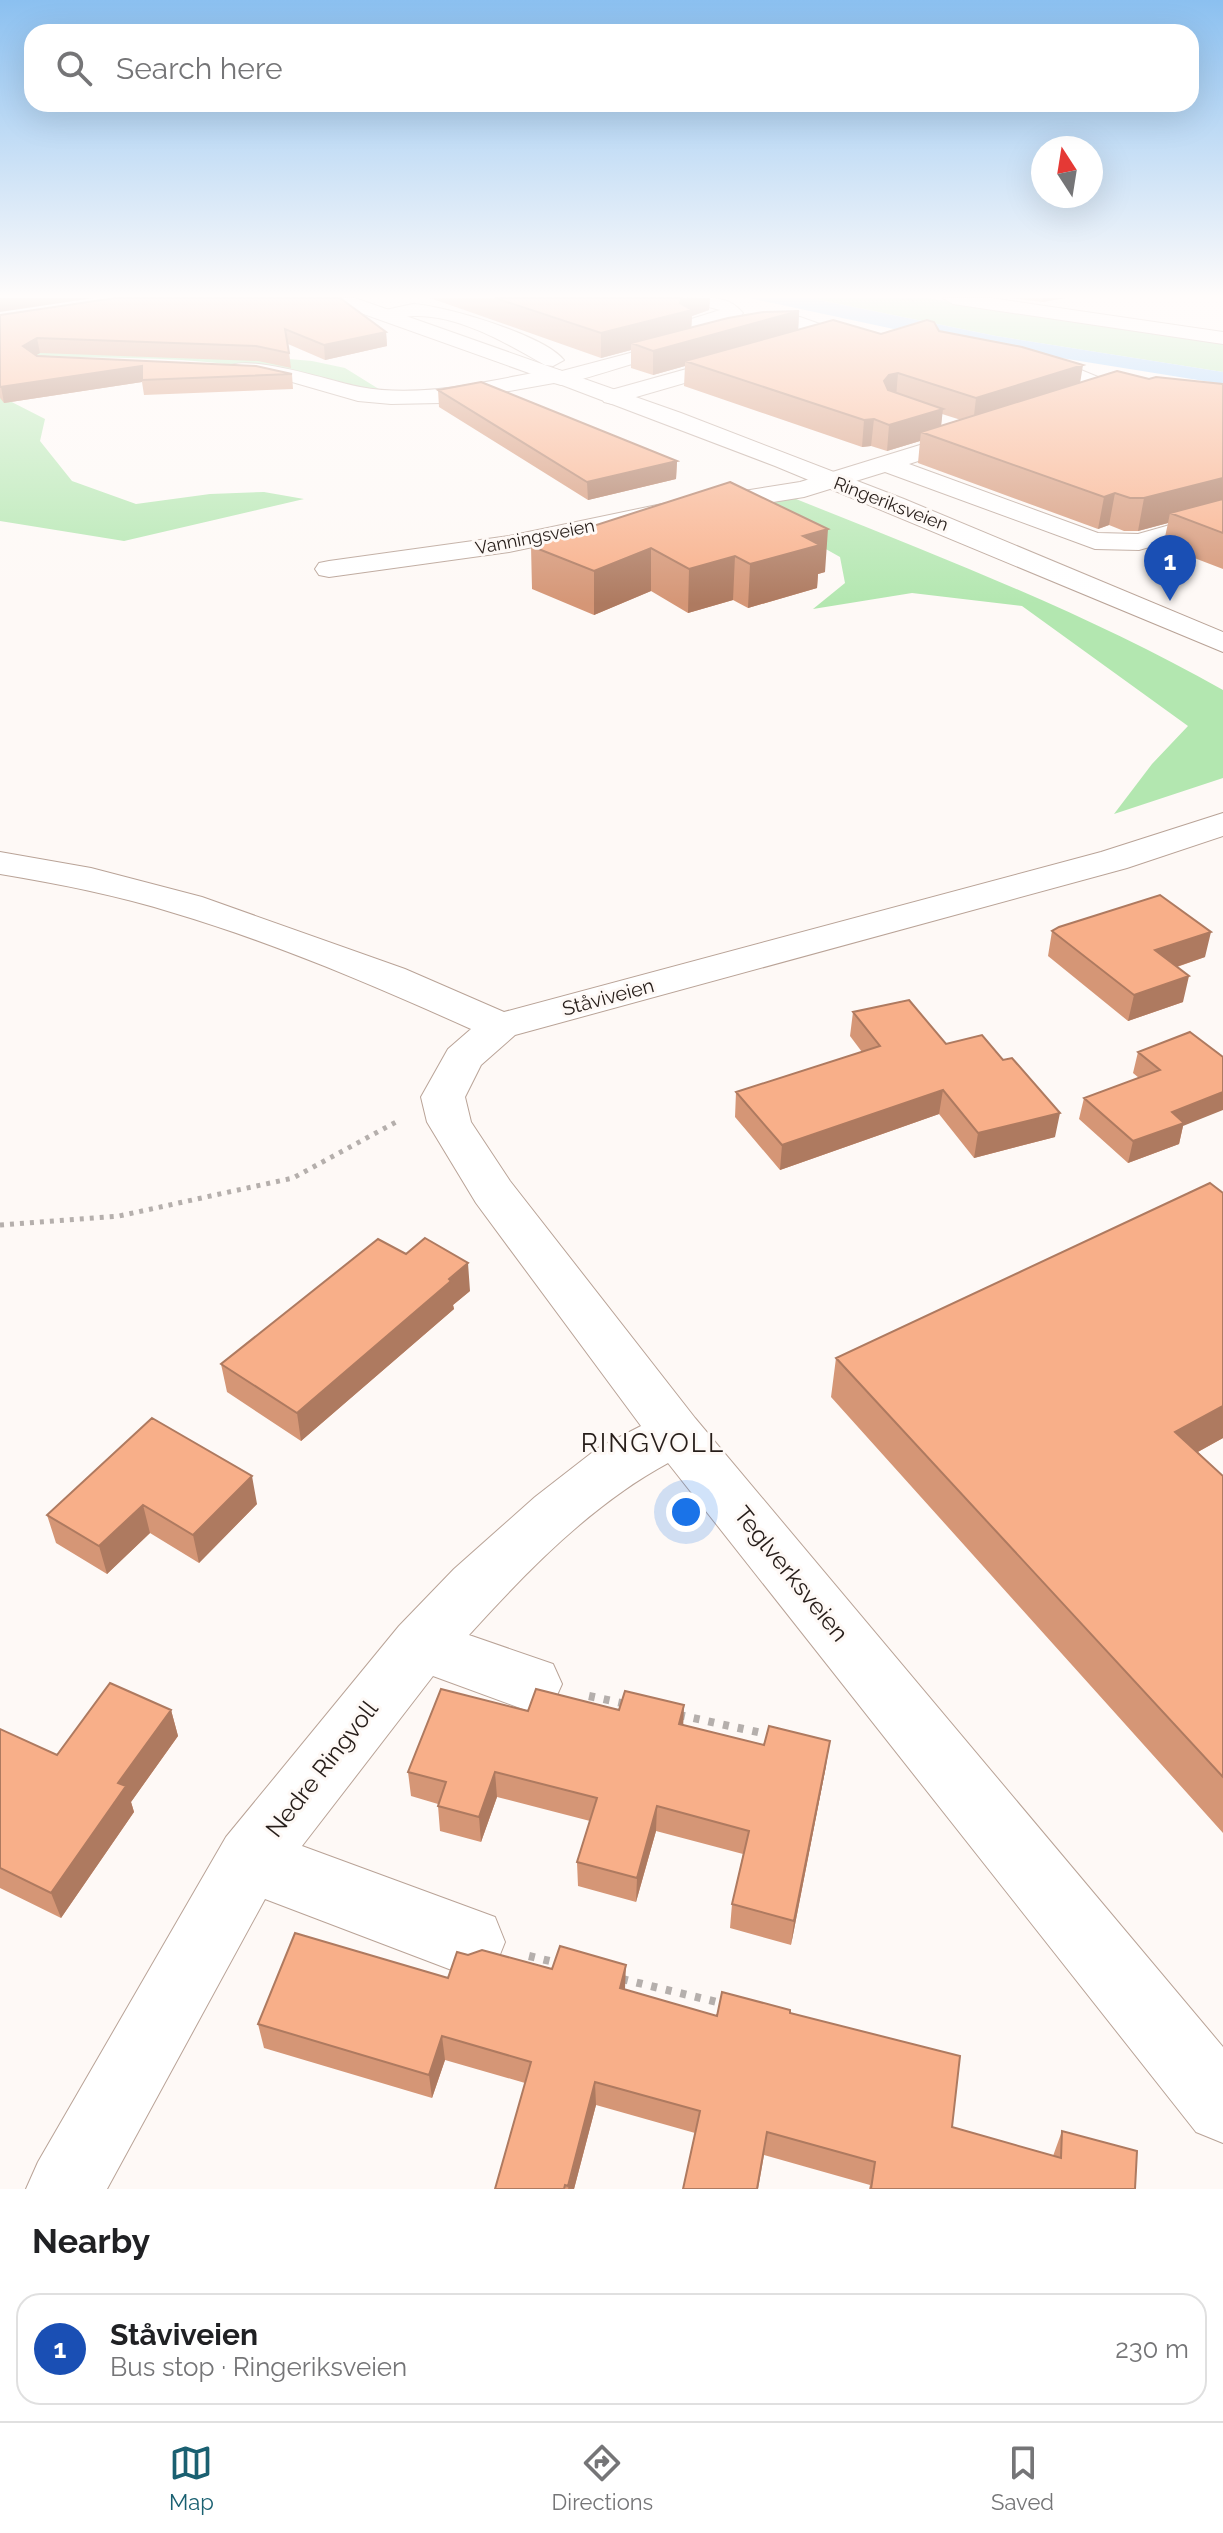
<!DOCTYPE html>
<html lang="en">
<head>
<meta charset="utf-8">
<style>
	:root { --surface:#fff; --page:#f6f6f6; --text:#202124; --muted:#757577; --line:#e0e0e0; --accent:#1a6071 }
	body { margin:0; font-family:Raleway,sans-serif; background:var(--page); color:var(--text) }
	.compass { position:absolute; left:1031px; top:136px; width:72px; height:72px; border-radius:50%; background:var(--surface); box-shadow:0 8px 32px #0002; rotate:348deg }
	.you { position:absolute; left:686px; top:1512px; width:28px; height:28px; margin:-20px; border:6px solid #fff; border-radius:50%; background:#1a73e8; box-shadow:0 0 0 12px #1a73e833 }
	.badge { display:grid; place-items:center; width:52px; height:52px; border-radius:50%; background:var(--accent); color:#fff; font-size:26px; font-weight:700 }
	.pin { position:absolute; translate:-50% -66px; filter:drop-shadow(0 2px 4px #0008) }
	.pin::after { content:''; position:absolute; top:42px; width:28px; height:24px; background:inherit; clip-path:polygon(0 0,100% 0,50% 100%) }
	.list { margin:0; padding:0; list-style:none }
	h2 { display:flex; justify-content:space-between; align-items:center; height:104px; margin:0; padding:0 32px; font-size:34px }
	h2 small { font-size:26px; font-weight:400; color:var(--muted) }
	.list li { display:grid; grid-template-columns:52px 1fr auto; gap:24px; align-items:center; box-sizing:border-box; height:112px; margin:0 16px 16px; padding:0 16px; border:2px solid var(--line); border-radius:24px }
	.list b { display:block; font-size:30px; white-space:nowrap }
	.list p { margin:0; font-size:26px; white-space:nowrap; color:var(--muted) }
	.list em { font-size:26px; font-style:normal; color:var(--muted) }
	.icon { flex:none; width:44px; height:44px; fill:none; stroke:currentColor; stroke-width:2; stroke-linecap:round; stroke-linejoin:round }
	.map { position:relative; flex:none; width:1223px; height:2189px; overflow:hidden }
	.search { position:absolute; background:var(--surface); box-shadow:0 8px 32px #0002; left:24px; right:24px; top:24px; height:88px; display:flex; align-items:center; gap:20px; box-sizing:border-box; padding:0 28px; border-radius:24px; color:var(--muted); font-size:30px }
	.sheet { height:232px; background:var(--surface) }
	nav { display:flex; justify-content:space-around; align-items:center; box-sizing:border-box; height:112px; border-top:2px solid var(--line); background:var(--surface); font-size:22px; color:var(--muted) }
	nav a { display:grid; justify-items:center; gap:4px }
	nav .on { color:var(--accent) }
	.map>svg:first-child { display:block }
	.green { fill:#b3e7b0 }
	.water { fill:#a0d1fd }
	.lines { fill:none; stroke-linecap:round; stroke-linejoin:round }
	.minor-casing { stroke:#b9a397; stroke-width:2 }
	.major-casing { stroke:#b9a397; stroke-width:2 }
	.path-far2 { stroke:#b5afac; stroke-width:2; stroke-dasharray:2 3; stroke-linecap:butt }
	.path-far1 { stroke:#b5afac; stroke-width:5; stroke-dasharray:4 6; stroke-linecap:butt }
	.path { stroke:#b5afac; stroke-width:8; stroke-dasharray:6 9; stroke-linecap:butt }
	.minor { fill:#fff; fill-rule:evenodd }
	.major { fill:#fff; fill-rule:evenodd }
	.wall { fill:#d59676; fill-rule:evenodd }
	.shaded-wall { fill:#ae7a60 }
	.building { fill:#f8af89; stroke:#ae7a60; stroke-width:2 }
	.labels { text-anchor:middle; stroke-width:6; stroke-linejoin:round; paint-order:stroke }
	.far-street-label { font-size:18px; fill:#261d19; stroke:#fef9f6 }
	.street-label { font-size:20px; fill:#261d19; stroke:#fef9f6 }
	.near-street-label { font-size:24px; fill:#261d19; stroke:#fef9f6 }
	.near-neighbourhood-label { font-size:26px; letter-spacing:2px; fill:#261d19; stroke:#fef9f6 }
</style>
</head>
<body>
<div class="map">
<svg width="1223" height="2189" viewBox="0 0 1223 2189">
	<rect width="100%" height="100%" fill="#fef9f6"/>
	<!-- green -->
	<path class="green" d="M 810,298 L 927,298 L 1022,314 L 1223,342 L 1223,372 L 996,336 Z
		M 186,350 L 312,361 L 345,368 L 382,391 C 323,382 266,368 207,362 C 138,355 69,360 0,353 Z
		M 0,396 L 45,419 L 40,441 L 72,481 L 136,504 L 210,494 L 264,492 L 304,499 L 124,541 L 0,521 Z
		M 791,497 C 938,556 1085,612 1223,690 L 1223,778 L 1114,814 L 1152,764 L 1188,726 L 1022,606 L 912,593 L 813,609 L 845,583 L 840,557 L 790,529 L 660,519 Z"/>
	<!-- water -->
	<path class="water" d="M 749,298 L 809,298 L 996,336 L 1223,372 L 1223,384 L 931,337 Z"/>
	<g class="lines">
		<!-- minor casing -->
		<g class="minor-casing">
			<path id="minor" d="M 687,298 C 708,297 729,295 743,313 L 740,317 L 692,331 L 685,329 L 682,325 L 685,321 L 720,310 L 690,302 Z
				M 943,298 L 991,298 L 1223,332 L 1223,344 L 953,304 Z
				M 413,304 C 446,306 544,335 564,360 L 553,366 L 545,365 C 508,344 458,314 413,316 C 405,316 396,320 388,321 L 378,315 L 381,311 Z
				M 800,317 L 831,328 L 834,332 L 830,341 L 612,404 L 604,402 L 601,397 L 604,392 L 812,334 C 766,317 615,371 561,385 L 554,383 L 441,403 L 391,404 L 358,401 L 292,382 L 234,376 L 223,370 C 240,349 335,383 360,387 C 424,399 491,380 555,369 L 562,371 L 759,319 Z
				M 1023,356 L 1076,368 L 1115,384 L 1223,399 L 1223,413 L 1111,397 L 1060,378 L 1015,367 L 1012,362 Z
				M 975,428 L 983,430 L 987,435 L 983,440 L 909,464 L 1098,533 L 1138,534 L 1223,510 L 1223,526 L 1139,550 L 1095,549 L 885,472 L 804,497 L 662,520 L 509,552 L 329,577 L 319,575 L 315,569 L 319,563 L 329,561 L 509,536 L 662,504 L 800,482 Z
				M 1223,813 L 1223,836 L 1127,868 L 515,1035 L 481,1065 L 465,1097 L 471,1122 L 510,1181 L 695,1418 L 1223,2047 L 1223,2143 L 1196,2132 L 668,1463 C 592,1504 527,1571 469,1635 L 553,1664 L 562,1684 L 553,1704 L 531,1712 L 433,1676 L 302,1846 L 495,1917 L 505,1942 L 495,1967 L 470,1977 L 265,1899 L 107,2189 L 26,2189 L 38,2162 L 226,1837 L 399,1626 L 454,1569 L 535,1497 L 598,1448 L 641,1426 L 476,1203 L 427,1122 L 421,1097 L 448,1049 L 471,1029 C 375,986 275,943 174,913 C 117,895 59,884 0,874 L 0,852 L 91,868 L 202,897 L 405,969 L 504,1012 L 1101,852 Z"/>
		</g>
		<!-- major casing -->
		<g class="major-casing">
			<path id="major" d="M 327,298 L 355,298 L 681,413 L 904,499 L 1223,632 L 1223,652 L 775,466 L 554,382 L 330,302 Z"/>
		</g>
		<!-- path-far2 -->
		<path class="path-far2" d="M 897,298 L 916,301"/>
		<!-- path-far1 -->
		<path class="path-far1" d="M 0,1225 L 119,1216 L 293,1178 L 396,1122"/>
		<!-- path -->
		<path class="path" d="M 589,1696 L 626,1704
			M 679,1715 L 771,1735
			M 529,1956 L 558,1963
			M 622,1979 L 725,2004"/>
		<!-- minor -->
		<use href="#minor" class="minor"/>
		<!-- major -->
		<use href="#major" class="major"/>
	</g>
	<!-- wall -->
	<path class="wall" d="M 430,298 L 710,298 L 709,310 L 692,316 L 691,328 L 799,311 L 798,330 L 881,334 L 939,331 L 1081,383 L 1149,379 L 1223,384 L 1223,569 L 1163,546 L 1168,523 L 1138,531 L 1124,531 L 1109,525 L 1098,529 L 918,463 L 920,441 L 887,451 L 871,446 L 862,447 L 684,386 L 685,366 L 653,375 L 631,368 L 631,350 L 601,358 ZM 942,414 L 961,420 L 941,426 Z
		M 1010,298 L 1066,298 L 1042,302 Z
		M 0,315 L 386,332 L 387,346 L 325,360 L 288,344 L 291,368 L 258,361 L 40,353 L 36,355 L 292,374 L 293,389 L 144,395 L 142,382 L 4,403 L 0,398 Z
		M 438,390 L 677,461 L 676,479 L 588,500 L 439,407 Z
		M 730,482 L 825,572 L 818,574 L 817,588 L 748,608 L 733,600 L 688,613 L 651,591 L 594,615 L 532,589 L 531,546 Z
		M 1052,931 L 1205,957 L 1177,967 L 1183,1002 L 1128,1021 L 1048,956 Z
		M 853,1012 L 946,1044 L 1055,1137 L 974,1158 L 939,1114 L 780,1170 L 735,1117 L 736,1092 L 862,1052 L 850,1036 Z
		M 1190,1032 L 1183,1126 L 1179,1144 L 1128,1163 L 1079,1119 L 1084,1098 L 1139,1078 L 1133,1073 L 1138,1052 Z
		M 1223,1193 L 1223,1438 L 1198,1452 L 1223,1476 L 1223,1833 L 831,1397 L 836,1358 Z
		M 470,1291 L 453,1305 L 454,1309 L 301,1441 L 227,1392 L 221,1364 Z
		M 152,1418 L 257,1504 L 199,1563 L 150,1533 L 107,1574 L 56,1543 L 47,1515 Z
		M 171,1710 L 178,1736 L 131,1802 L 134,1812 L 61,1918 L 0,1888 L 0,1729 L 57,1755 Z
		M 619,1710 L 683,1725 L 826,1766 L 791,1945 L 730,1928 L 732,1904 L 743,1854 L 656,1831 L 636,1902 L 578,1886 L 577,1862 L 590,1821 L 497,1797 L 481,1842 L 440,1831 L 438,1806 L 438,1804 L 411,1796 L 408,1772 L 528,1711 Z
		M 468,1955 L 625,1990 L 717,2016 L 790,2013 L 952,2127 L 1053,2156 L 1062,2131 L 1135,2189 L 869,2189 L 870,2185 L 764,2155 L 758,2189 L 683,2189 L 695,2133 L 596,2105 L 574,2189 L 495,2189 L 525,2083 L 445,2060 L 432,2098 L 264,2048 L 258,2024 L 448,1978 Z"/>
	<!-- shaded-wall -->
	<path class="shaded-wall" d="M 0,298 L 94,298 L 0,312 Z
		M 682,298 L 710,298 L 709,310 L 692,316 L 691,334 L 631,343 L 631,350 L 601,358 L 601,333 L 680,303 Z
		M 1043,298 L 1066,298 L 1042,302 Z
		M 799,311 L 798,335 L 685,361 L 685,366 L 653,375 L 653,351 Z
		M 386,332 L 387,346 L 325,360 L 324,345 Z
		M 37,338 L 40,353 L 26,361 L 23,346 Z
		M 1083,365 L 1079,390 L 973,424 L 976,398 Z
		M 142,366 L 142,382 L 4,403 L 1,387 Z
		M 898,373 L 896,398 L 886,400 L 884,381 L 889,375 Z
		M 943,409 L 940,435 L 921,432 L 920,441 L 887,451 L 889,425 Z
		M 874,419 L 871,446 L 862,447 L 864,420 Z
		M 677,461 L 676,479 L 588,500 L 587,482 Z
		M 1223,478 L 1223,508 L 1170,513 L 1168,523 L 1138,531 L 1144,498 Z
		M 1115,493 L 1109,525 L 1098,529 L 1104,497 Z
		M 828,529 L 825,572 L 818,574 L 817,588 L 748,608 L 750,564 L 803,536 Z
		M 651,548 L 651,591 L 594,615 L 594,571 Z
		M 735,556 L 733,600 L 688,613 L 689,569 Z
		M 1211,932 L 1205,957 L 1149,976 L 1155,950 Z
		M 1189,976 L 1183,1002 L 1128,1021 L 1134,995 Z
		M 943,1090 L 939,1114 L 780,1170 L 782,1145 Z
		M 1223,1092 L 1223,1110 L 1183,1126 L 1179,1144 L 1128,1163 L 1133,1141 L 1172,1112 Z
		M 1060,1113 L 1055,1137 L 974,1158 L 978,1133 Z
		M 468,1263 L 470,1291 L 453,1305 L 454,1309 L 301,1441 L 297,1413 Z
		M 1223,1406 L 1223,1438 L 1163,1471 L 1175,1432 Z
		M 252,1476 L 257,1504 L 199,1563 L 193,1535 Z
		M 143,1505 L 150,1533 L 107,1574 L 99,1546 Z
		M 684,1705 L 683,1731 L 679,1724 Z
		M 171,1710 L 178,1736 L 131,1802 L 134,1812 L 61,1918 L 51,1893 L 118,1783 Z
		M 830,1741 L 826,1766 L 791,1945 L 794,1921 Z
		M 495,1772 L 497,1797 L 481,1842 L 479,1817 Z
		M 657,1806 L 656,1831 L 636,1902 L 637,1878 Z
		M 626,1965 L 625,1989 L 620,2012 L 620,1988 Z
		M 442,2036 L 445,2060 L 432,2098 L 429,2075 Z
		M 595,2082 L 596,2105 L 574,2189 L 568,2189 Z"/>
	<!-- building -->
	<path class="building" d="M 115,298 L 340,298 L 386,332 L 324,345 L 285,329 L 289,353 L 256,346 L 37,338 L 23,346 L 37,356 L 256,366 L 292,374 L 142,380 L 142,366 L 0,387 L 0,315 Z
		M 495,298 L 682,298 L 680,303 L 692,310 L 601,333 Z
		M 799,311 L 653,351 L 631,343 L 728,318 L 763,312 Z
		M 833,320 L 881,334 L 927,320 L 934,322 L 939,331 L 1022,347 L 1083,365 L 976,398 L 898,373 L 889,375 L 884,381 L 888,390 L 943,409 L 889,425 L 874,419 L 864,420 L 685,361 Z
		M 1117,371 L 1149,379 L 1156,377 L 1223,384 L 1223,478 L 1144,498 L 1130,498 L 1115,493 L 1104,497 L 921,432 Z
		M 481,382 L 677,461 L 587,482 L 438,390 Z
		M 730,482 L 828,529 L 803,536 L 820,545 L 750,564 L 735,556 L 689,569 L 651,548 L 594,571 L 531,546 Z
		M 1223,499 L 1223,533 L 1170,513 Z
		M 1160,895 L 1211,932 L 1155,950 L 1189,976 L 1134,995 L 1052,931 L 1059,927 Z
		M 909,1000 L 946,1044 L 982,1035 L 1003,1060 L 1012,1058 L 1060,1113 L 978,1133 L 943,1090 L 782,1145 L 736,1092 L 880,1046 L 853,1012 Z
		M 1190,1032 L 1223,1057 L 1223,1092 L 1172,1112 L 1184,1123 L 1133,1141 L 1084,1098 L 1160,1070 L 1138,1052 Z
		M 1210,1183 L 1223,1193 L 1223,1406 L 1175,1432 L 1223,1476 L 1223,1777 L 836,1358 Z
		M 425,1238 L 468,1263 L 449,1279 L 451,1281 L 297,1413 L 221,1364 L 378,1239 L 406,1254 Z
		M 152,1418 L 252,1476 L 193,1535 L 143,1505 L 99,1546 L 47,1515 Z
		M 110,1683 L 171,1710 L 118,1783 L 126,1786 L 51,1893 L 0,1868 L 0,1729 L 57,1755 Z
		M 441,1689 L 528,1711 L 536,1689 L 619,1710 L 625,1691 L 684,1705 L 679,1724 L 764,1745 L 769,1726 L 830,1741 L 794,1921 L 732,1904 L 749,1831 L 657,1806 L 637,1878 L 577,1862 L 597,1798 L 495,1772 L 479,1817 L 438,1806 L 446,1782 L 408,1772 Z
		M 295,1933 L 448,1978 L 457,1952 L 468,1955 L 482,1950 L 552,1969 L 560,1946 L 626,1965 L 620,1988 L 717,2016 L 722,1992 L 790,2010 L 790,2013 L 960,2056 L 952,2127 L 1061,2158 L 1062,2131 L 1137,2151 L 1135,2189 L 871,2189 L 875,2162 L 767,2132 L 757,2189 L 683,2189 L 700,2111 L 595,2082 L 568,2186 L 565,2185 L 564,2189 L 495,2189 L 531,2062 L 442,2036 L 429,2075 L 258,2024 Z"/>
	<!-- sky -->
	<linearGradient id="sky" x2="0" y2="1"><stop stop-color="#8bc0f0"/><stop offset="0.49" stop-color="#fffcfb"/><stop offset="1" stop-color="#fffcfb" stop-opacity="0"/></linearGradient>
	<rect width="1223" height="604" fill="url(#sky)"/>
	<g class="labels">
		<!-- far-street labels -->
		<g class="far-street-label">
			<text transform="translate(891 504) rotate(21)" y="6">Ringeriksveien</text>
			<text transform="translate(535 537) rotate(-11)" y="6">Vanningsveien</text>
		</g>
		<!-- street labels -->
		<g class="street-label">
			<text transform="translate(608 997) rotate(-15)" y="7">Ståviveien</text>
		</g>
		<!-- near-street labels -->
		<g class="near-street-label">
			<text transform="translate(791 1574) rotate(51)" y="8">Teglverksveien</text>
			<text transform="translate(322 1769) rotate(-52)" y="8">Nedre Ringvoll</text>
		</g>
		<!-- near-neighbourhood labels -->
		<g class="near-neighbourhood-label">
			<text x="653" y="1452">RINGVOLL</text>
		</g>
	</g>
</svg>
<svg class="compass" viewBox="-18 -18 36 36"><path d="M0-13l5 13h-10z" fill="#e53935"/><path d="M0 13l5-13h-10z" fill="#757577"/></svg>
<div class="you"></div>
<div class="pin badge" style="left:1170px;top:601px;background:#1a4fb4">1</div>
<div class="search"><svg class="icon" aria-label="search" viewBox="0 0 24 24"><circle cx="10" cy="10" r="6"/><path d="M15 15l6 6"/></svg>Search here</div>
</div>
<section class="sheet">
<h2>Nearby<small></small></h2>
<ul class="list">
<li><span class="badge" style="background:#1a4fb4">1</span><div><b>Ståviveien</b><p>Bus stop · Ringeriksveien</p></div><em>230 m</em></li>
</ul>
</section>
<nav>
<a class="on"><svg class="icon" aria-label="map" viewBox="0 0 24 24"><path d="M3 6l6-2 6 2 6-2v14l-6 2-6-2-6 2zM9 4v14M15 6v14"/></svg>Map</a>
<a><svg class="icon" aria-label="directions" viewBox="0 0 24 24"><path d="M12 3l9 9-9 9-9-9zM9 14v-3h6M13 9l2 2-2 2"/></svg>Directions</a>
<a><svg class="icon" aria-label="saved" viewBox="0 0 24 24"><path d="M7 4h10v16l-5-4-5 4z"/></svg>Saved</a>
</nav>
</body>
</html>
